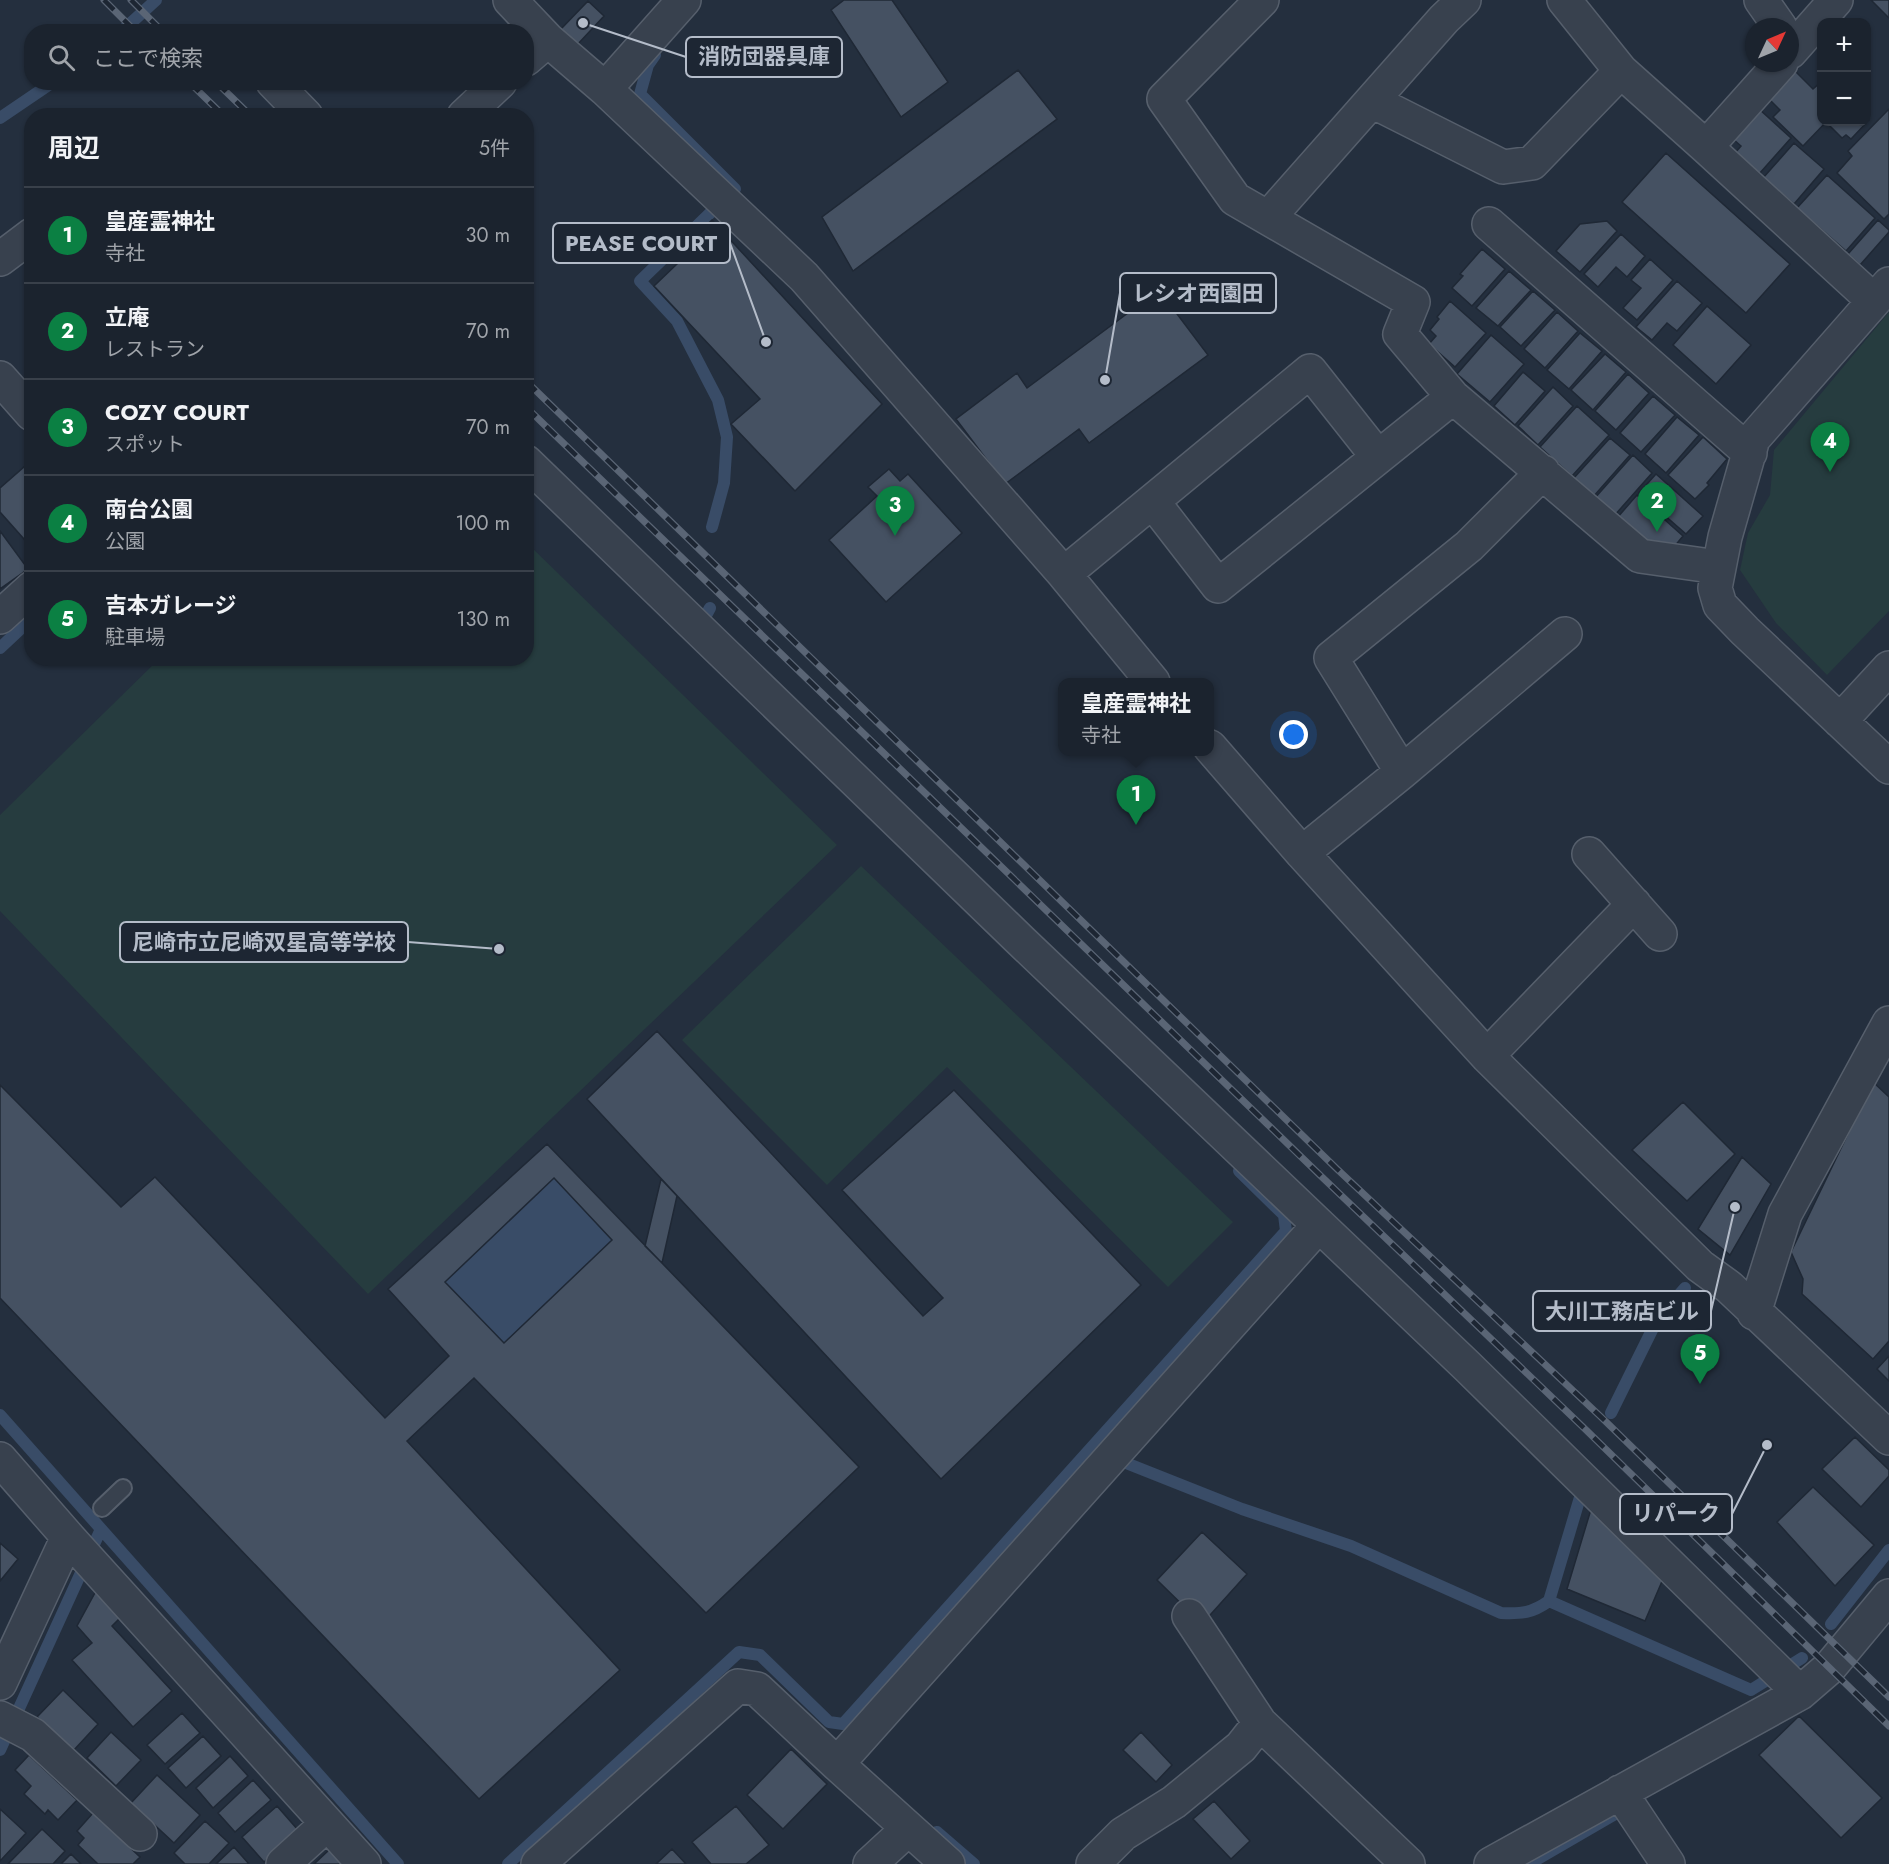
<!DOCTYPE html>
<html lang="ja">
<head>
<meta charset="utf-8">
<style>
	:root { --surface:#1b232e; --page:#282f3a; --text:#f1f3f6; --muted:#a0a4aa; --line:#39404a; --accent:#0b8043 }
	body { margin:0; font-family:Jost,"Noto Sans JP",sans-serif; background:var(--page); color:var(--text) }
	.controls { position:absolute; right:18px; top:18px; display:grid; overflow:hidden; border-radius:12px; box-shadow:0 2px 4px #0004 }
	.controls button { width:54px; height:54px; display:grid; place-items:center; padding:0; border:0; border-bottom:2px solid var(--line); background:var(--surface); color:var(--text); font:30px sans-serif }
	.compass { position:absolute; left:1745px; top:18px; width:54px; height:54px; border-radius:50%; background:var(--surface); box-shadow:0 2px 4px #0004; rotate:46deg }
	.you { position:absolute; left:1294px; top:735px; width:21px; height:21px; margin:-15px; border:4px solid #fff; border-radius:50%; background:#1a73e8; box-shadow:0 0 0 9px #1a73e833 }
	.badge { display:grid; place-items:center; width:39px; height:39px; border-radius:50%; background:var(--accent); color:#fff; font-size:20px; font-weight:700 }
	.pin { position:absolute; translate:-50% -50px; filter:drop-shadow(0 2px 3px #0008) }
	.pin::after { content:''; position:absolute; top:32px; width:21px; height:18px; background:inherit; clip-path:polygon(0 0,100% 0,50% 100%) }
	.popup { position:absolute; left:1058px; top:678px; width:156px; height:78px; box-sizing:border-box; display:grid; place-content:center; border-radius:12px; background:var(--surface); filter:drop-shadow(0 2px 4px #0005); font-size:20px; white-space:nowrap; color:var(--muted) }
	.popup b { font-size:22px; color:var(--text) }
	.popup::after { content:''; position:absolute; left:50%; top:100%; margin-left:-12px; border:12px solid transparent; border-top-color:var(--surface) }
	.list { margin:0; padding:0; list-style:none }
	h2 { display:flex; justify-content:space-between; align-items:center; height:78px; margin:0; padding:0 24px; font-size:26px }
	h2 small { font-size:20px; font-weight:400; color:var(--muted) }
	.list li { display:grid; grid-template-columns:39px 1fr auto; gap:18px; align-items:center; box-sizing:border-box; height:96px; padding:0 24px; border-top:2px solid var(--line) }
	.list b { display:block; font-size:22px; white-space:nowrap }
	.list p { margin:0; font-size:20px; white-space:nowrap; color:var(--muted) }
	.list em { font-size:20px; font-style:normal; color:var(--muted) }
	.icon { flex:none; width:33px; height:33px; fill:none; stroke:currentColor; stroke-width:2; stroke-linecap:round; stroke-linejoin:round }
	.map { position:relative; flex:none; width:1889px; height:1864px; overflow:hidden }
	.search { position:absolute; background:var(--surface); box-shadow:0 2px 4px #0004; left:24px; top:24px; width:510px; height:66px; display:flex; align-items:center; gap:15px; box-sizing:border-box; padding:0 21px; border-radius:24px; color:var(--muted); font-size:22px }
	.panel { position:absolute; background:var(--surface); box-shadow:0 2px 4px #0004; left:24px; top:108px; width:510px; height:558px; border-radius:24px }
	.map>svg:first-child { display:block }
	.green { fill:#263c3f }
	.water { fill:#394c67 }
	.lines { fill:none; stroke-linecap:round; stroke-linejoin:round }
	.stream { stroke:#394c67; stroke-width:12 }
	.building { fill:#455162; stroke:#1f2835; stroke-width:1.5; fill-rule:evenodd }
	.service-casing { stroke:#565f6c; stroke-width:20 }
	.minor-casing { stroke:#565f6c; stroke-width:36 }
	.service { stroke:#38414e; stroke-width:16 }
	.minor { stroke:#38414e; stroke-width:33 }
	.rail-casing { stroke:#5a6575; stroke-width:7 }
	.rail { stroke:#1d2633; stroke-width:4.5; stroke-dasharray:14; stroke-linecap:butt }
	.leader { fill:none; stroke:#b4bcc9; stroke-width:2 }
	.callout-dot { fill:#b4bcc9; stroke:#1d2633; stroke-width:2 }
	.callout { fill:#1d2633; stroke:#b4bcc9; stroke-width:2 }
	.callout-label { font-size:22px; text-anchor:middle; font-weight:bold; fill:#b4bcc9 }
</style>
</head>
<body>
<div class="map">
<svg width="1889" height="1864" viewBox="0 0 1889 1864">
	<rect width="100%" height="100%" fill="#242f3e"/>
	<!-- green -->
	<path class="green" d="M 1889,312 L 1889,611 L 1827,675 L 1776,623 L 1740,570 L 1748,533 L 1770,495 L 1774,450 Z
		M 527,543 L 837,845 L 368,1294 L 0,911 L 0,815 L 159,659 L 526,658 Z
		M 861,866 L 1233,1222 L 1168,1287 L 947,1067 L 827,1185 L 682,1040 Z"/>
	<!-- water -->
	<path class="water" d="M 554,1178 L 612,1240 L 504,1343 L 445,1282 Z"/>
	<g class="lines">
		<!-- stream -->
		<path class="stream" d="M 121,32 L 156,0
			M 655,55 L 648,65 L 640,94 L 735,189 L 640,281 L 677,321 L 718,400 L 727,437 L 724,483 L 712,527
			M 0,118 L 53,82
			M 699,628 L 710,608
			M 0,648 L 32,618
			M 1611,1413 L 1657,1320 L 1685,1288
			M 0,1415 L 398,1864
			M 1116,1455 L 1126,1463 L 1242,1509 L 1351,1546 L 1501,1613 C 1522,1614 1532,1613 1549,1601 L 1751,1690 L 1802,1658
			M 1549,1601 L 1581,1494
			M 1831,1624 L 1889,1550
			M 0,1750 L 101,1529
			M 937,1832 L 974,1864
			M 508,1864 L 739,1652 L 760,1655 L 829,1722 L 843,1724 L 1286,1231 L 1284,1215 L 1239,1171
			M 1529,1864 L 1615,1814 L 1628,1805"/>
	</g>
	<!-- building -->
	<path class="building" d="M 844,0 L 892,0 L 948,82 L 901,117 L 831,10 Z
		M 1871,0 L 1889,0 L 1889,18 Z
		M 588,1 L 604,16 L 577,45 L 561,29 Z
		M 1018,70 L 1057,119 L 853,271 L 822,217 Z
		M 1795,71 L 1813,89 L 1822,81 L 1822,122 L 1866,122 L 1866,118 L 1869,120 L 1851,139 L 1846,135 L 1842,138 L 1826,122 L 1803,146 L 1773,117 L 1780,110 L 1768,98 Z
		M 1759,109 L 1791,138 L 1759,174 L 1735,153 L 1741,146 L 1733,139 Z
		M 1889,109 L 1889,214 L 1884,219 L 1837,173 L 1852,156 L 1848,151 Z
		M 1794,143 L 1824,169 L 1794,204 L 1763,178 Z
		M 1666,153 L 1790,264 L 1746,313 L 1622,202 Z
		M 1827,175 L 1875,218 L 1846,251 L 1797,208 Z
		M 712,220 L 882,404 L 795,491 L 731,424 L 760,399 L 654,286 L 701,241 L 695,236 Z
		M 1878,220 L 1889,230 L 1889,232 L 1860,265 L 1848,254 Z
		M 1607,221 L 1617,231 L 1580,272 L 1556,251 L 1580,224 Z
		M 1621,234 L 1645,256 L 1627,277 L 1616,267 L 1598,287 L 1584,274 Z
		M 1482,249 L 1505,269 L 1472,306 L 1452,288 L 1463,276 L 1460,274 Z
		M 1650,259 L 1673,280 L 1637,320 L 1623,308 L 1641,288 L 1631,280 Z
		M 1509,271 L 1531,290 L 1498,326 L 1476,308 Z
		M 1677,281 L 1702,303 L 1677,331 L 1667,323 L 1652,340 L 1636,327 Z
		M 1159,290 L 1208,355 L 1089,443 L 1079,429 L 1005,484 L 956,419 L 1017,373 L 1027,388 Z
		M 1533,291 L 1555,310 L 1521,346 L 1500,327 Z
		M 1450,301 L 1486,333 L 1455,367 L 1429,344 L 1436,336 L 1430,330 L 1439,319 L 1437,317 Z
		M 1707,306 L 1751,345 L 1716,384 L 1673,345 Z
		M 1557,312 L 1578,331 L 1545,368 L 1524,349 Z
		M 1580,333 L 1602,351 L 1569,389 L 1547,370 Z
		M 1491,335 L 1524,364 L 1490,402 L 1457,374 Z
		M 1605,354 L 1626,372 L 1593,410 L 1571,390 Z
		M 1523,372 L 1545,391 L 1515,425 L 1494,406 Z
		M 1628,374 L 1649,393 L 1616,430 L 1595,411 Z
		M 1553,387 L 1573,406 L 1538,445 L 1518,426 Z
		M 1653,396 L 1675,415 L 1641,452 L 1620,433 Z
		M 1577,406 L 1609,435 L 1572,476 L 1540,447 Z
		M 1677,417 L 1699,435 L 1666,473 L 1645,454 Z
		M 1703,437 L 1727,459 L 1707,483 L 1709,485 L 1695,499 L 1668,475 Z
		M 1610,438 L 1630,455 L 1593,497 L 1573,479 Z
		M 1633,455 L 1652,473 L 1614,516 L 1594,499 Z
		M 32,460 L 32,548 L 0,512 L 0,488 Z
		M 889,469 L 900,481 L 908,474 L 962,533 L 886,602 L 829,540 L 877,496 L 868,487 Z
		M 1656,474 L 1703,516 L 1686,534 L 1639,493 Z
		M 1637,495 L 1683,536 L 1674,547 L 1646,544 L 1617,518 Z
		M 0,531 L 28,569 L 0,589 Z
		M 657,1031 L 923,1316 L 943,1298 L 842,1190 L 954,1090 L 1141,1285 L 941,1479 L 587,1099 Z
		M 1873,1082 L 1889,1097 L 1889,1341 L 1873,1359 L 1802,1294 L 1803,1279 L 1791,1252 Z
		M 0,1085 L 121,1207 L 155,1177 L 385,1418 L 449,1356 L 388,1289 L 547,1144 L 859,1467 L 706,1613 L 474,1378 L 407,1441 L 620,1670 L 479,1799 L 0,1298 ZM 554,1178 L 612,1240 L 504,1343 L 445,1282 Z
		M 1683,1102 L 1735,1154 L 1687,1201 L 1632,1150 Z
		M 1742,1157 L 1771,1184 L 1730,1255 L 1698,1229 Z
		M 661,1179 L 677,1196 L 662,1263 L 645,1246 Z
		M 1889,1356 L 1889,1381 L 1877,1369 Z
		M 1855,1437 L 1889,1470 L 1889,1476 L 1861,1507 L 1822,1469 Z
		M 1813,1487 L 1874,1545 L 1835,1586 L 1777,1522 Z
		M 1592,1506 L 1663,1579 L 1645,1621 L 1567,1589 Z
		M 1202,1532 L 1247,1574 L 1202,1624 L 1157,1580 Z
		M 0,1543 L 18,1559 L 0,1581 Z
		M 96,1591 L 120,1618 L 112,1626 L 172,1691 L 133,1727 L 72,1660 L 92,1643 L 77,1626 Z
		M 63,1690 L 98,1724 L 73,1751 L 37,1717 Z
		M 182,1713 L 200,1733 L 165,1764 L 147,1745 Z
		M 1799,1716 L 1882,1798 L 1841,1838 L 1759,1755 Z
		M 111,1732 L 141,1760 L 116,1786 L 87,1758 Z
		M 1141,1732 L 1172,1765 L 1156,1782 L 1123,1750 Z
		M 203,1736 L 221,1756 L 186,1788 L 168,1768 Z
		M 791,1749 L 827,1784 L 783,1829 L 747,1795 Z
		M 29,1755 L 77,1800 L 58,1820 L 48,1810 L 45,1814 L 24,1794 L 31,1786 L 15,1770 Z
		M 230,1756 L 248,1776 L 213,1808 L 196,1788 Z
		M 157,1775 L 200,1815 L 174,1843 L 131,1803 Z
		M 253,1780 L 271,1800 L 235,1832 L 218,1813 Z
		M 1214,1801 L 1250,1841 L 1231,1859 L 1193,1819 Z
		M 277,1806 L 298,1830 L 264,1862 L 242,1837 Z
		M 736,1806 L 769,1845 L 746,1864 L 711,1864 L 692,1842 Z
		M 0,1809 L 26,1833 L 0,1861 Z
		M 93,1813 L 140,1857 L 133,1864 L 98,1864 L 78,1845 L 84,1838 L 77,1831 Z
		M 205,1821 L 229,1843 L 209,1864 L 185,1864 L 174,1853 Z
		M 42,1829 L 65,1851 L 53,1864 L 8,1864 Z
		M 234,1847 L 249,1864 L 216,1864 Z
		M 672,1849 L 686,1864 L 656,1864 Z
		M 329,1850 L 342,1864 L 314,1864 Z
		M 71,1854 L 81,1864 L 61,1864 Z"/>
	<g class="lines">
		<!-- service casing -->
		<g class="service-casing">
			<path id="service" d="M 102,1508 L 123,1488"/>
		</g>
		<!-- minor casing -->
		<g class="minor-casing">
			<path id="minor" d="M 510,0 L 548,40 L 605,89 L 804,277 L 1064,574 L 1153,682
				M 1262,0 L 1164,99 L 1235,199 L 1413,302 L 1400,334 L 1453,397 L 1640,556 L 1718,567
				M 1564,0 L 1621,71 L 1706,147 L 1874,301
				M 1761,0 L 1780,27
				M 1790,52 L 1836,0
				M 526,59 L 548,40
				M 273,82 L 306,116
				M 605,89 L 684,0
				M 1372,101 L 1503,167 L 1532,163 L 1621,71
				M 464,116 L 500,82
				M 1706,147 L 1781,63
				M 1268,218 L 1444,19 L 1464,0
				M 1489,224 L 1750,453
				M 0,259 L 32,235
				M 1889,284 L 1753,439 L 1725,537 L 1715,588 L 1720,605 L 1745,631 L 1889,767
				M 0,378 L 32,414
				M 526,462 L 1021,941 L 1467,1366 L 1800,1693
				M 1153,502 L 1218,586 L 1453,397
				M 1064,574 L 1310,371 L 1378,457
				M 0,617 L 32,588
				M 1840,721 L 1889,668
				M 1210,747 L 1302,853 L 1487,1056 L 1700,1266 L 1729,1287 L 1889,1438
				M 1402,772 L 1331,658 L 1469,546 L 1543,472
				M 1302,853 L 1402,772 L 1565,634
				M 1589,854 L 1660,934
				M 1487,1056 L 1634,904
				M 1754,1313 L 1785,1214 L 1889,1023
				M 0,1459 L 68,1537 L 364,1864
				M 1189,1616 L 1260,1723 L 1408,1864
				M 0,1683 L 68,1537
				M 0,1718 L 33,1735 L 140,1834
				M 837,1764 L 1319,1225
				M 1620,1792 L 1668,1864
				M 283,1864 L 327,1824
				M 538,1864 L 738,1686 L 757,1689 L 837,1764 L 948,1864
				M 870,1864 L 908,1829
				M 1093,1864 L 1123,1834 L 1174,1802 L 1241,1747 L 1260,1723
				M 1491,1864 L 1800,1693 L 1829,1668 L 1889,1596"/>
		</g>
		<!-- service -->
		<use href="#service" class="service"/>
		<!-- minor -->
		<use href="#minor" class="minor"/>
		<!-- rail casing -->
		<g class="rail-casing">
			<path id="rail" d="M 104,0 L 136,32
				M 131,0 L 163,32
				M 189,82 L 224,116
				M 216,82 L 251,116
				M 526,381 L 1337,1169 L 1600,1416 L 1889,1697
				M 526,407 L 1323,1178 L 1583,1427 L 1889,1726"/>
		</g>
		<!-- rail -->
		<use href="#rail" class="rail"/>
	</g>
	<!-- callouts -->
	<path class="leader" d="M583 23L686 57M766 342L730 243M1105 380L1120 293M499 949L408 942M1735 1207L1711 1311M1767 1445L1732 1514"/>
	<g class="callout-dot">
		<circle cx="583" cy="23" r="6"/>
		<circle cx="766" cy="342" r="6"/>
		<circle cx="1105" cy="380" r="6"/>
		<circle cx="499" cy="949" r="6"/>
		<circle cx="1735" cy="1207" r="6"/>
		<circle cx="1767" cy="1445" r="6"/>
	</g>
	<g class="callout">
		<rect x="686" y="37" width="156" height="40" rx="6"/>
		<rect x="553" y="223" width="177" height="40" rx="6"/>
		<rect x="1120" y="273" width="156" height="40" rx="6"/>
		<rect x="120" y="922" width="288" height="40" rx="6"/>
		<rect x="1533" y="1291" width="178" height="40" rx="6"/>
		<rect x="1620" y="1494" width="112" height="40" rx="6"/>
	</g>
	<g class="callout-label">
		<text x="764" y="64">消防団器具庫</text>
		<text x="641" y="251">PEASE COURT</text>
		<text x="1198" y="301">レシオ西園田</text>
		<text x="264" y="950">尼崎市立尼崎双星高等学校</text>
		<text x="1622" y="1319">大川工務店ビル</text>
		<text x="1676" y="1521">リパーク</text>
	</g>
</svg>
<div class="controls">
<button>+</button>
<button>−</button>
</div>
<svg class="compass" viewBox="-18 -18 36 36"><path d="M0-13l5 13h-10z" fill="#e53935"/><path d="M0 13l5-13h-10z" fill="#a0a4aa"/></svg>
<div class="you"></div>
<div class="pin badge" style="left:1136px;top:825px">1</div>
<div class="popup"><b>皇産霊神社</b>寺社</div>
<div class="pin badge" style="left:1657px;top:532px">2</div>
<div class="pin badge" style="left:895px;top:536px">3</div>
<div class="pin badge" style="left:1830px;top:472px">4</div>
<div class="pin badge" style="left:1700px;top:1384px">5</div>
<div class="search"><svg class="icon" aria-label="search" viewBox="0 0 24 24"><circle cx="10" cy="10" r="6"/><path d="M15 15l6 6"/></svg>ここで検索</div>
<section class="panel">
<h2>周辺<small>5件</small></h2>
<ul class="list">
<li><span class="badge">1</span><div><b>皇産霊神社</b><p>寺社</p></div><em>30 m</em></li>
<li><span class="badge">2</span><div><b>立庵</b><p>レストラン</p></div><em>70 m</em></li>
<li><span class="badge">3</span><div><b>COZY COURT</b><p>スポット</p></div><em>70 m</em></li>
<li><span class="badge">4</span><div><b>南台公園</b><p>公園</p></div><em>100 m</em></li>
<li><span class="badge">5</span><div><b>吉本ガレージ</b><p>駐車場</p></div><em>130 m</em></li>
</ul>
</section>
</div>
</body>
</html>
